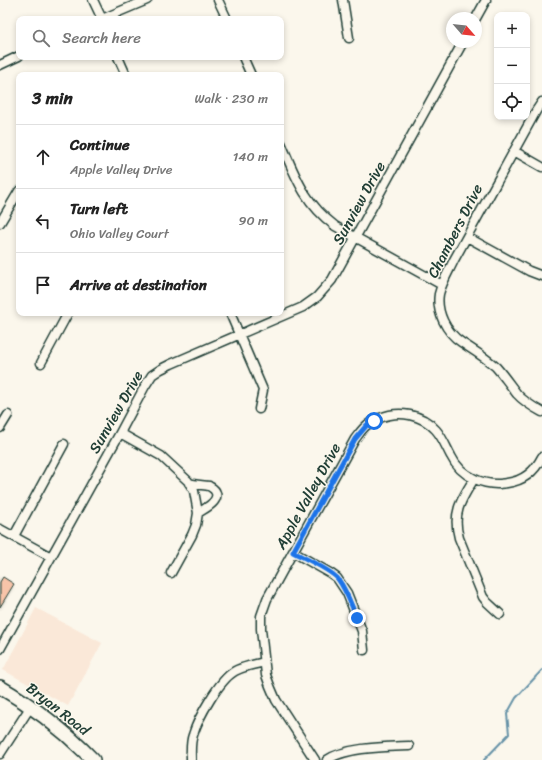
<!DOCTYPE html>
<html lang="en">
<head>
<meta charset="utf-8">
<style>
	:root { --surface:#fff; --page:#f2f2f2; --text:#222; --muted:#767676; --line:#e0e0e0 }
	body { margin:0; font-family:Sriracha,sans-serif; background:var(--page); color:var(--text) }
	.controls { position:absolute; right:12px; top:12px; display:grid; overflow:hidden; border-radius:8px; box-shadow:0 2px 6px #0003 }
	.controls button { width:36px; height:36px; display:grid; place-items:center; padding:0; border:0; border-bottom:1px solid var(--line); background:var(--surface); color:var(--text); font:20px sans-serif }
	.compass { position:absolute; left:446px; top:12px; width:36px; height:36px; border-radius:50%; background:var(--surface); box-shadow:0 2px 6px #0003; rotate:118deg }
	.stop { position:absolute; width:12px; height:12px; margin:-9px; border:3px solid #1a73e8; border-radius:50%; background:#fff }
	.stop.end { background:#1a73e8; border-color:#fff; box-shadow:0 1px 4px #0008 }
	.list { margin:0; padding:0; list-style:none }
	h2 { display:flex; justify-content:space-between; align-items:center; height:52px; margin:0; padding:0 16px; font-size:17px }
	h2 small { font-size:13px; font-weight:400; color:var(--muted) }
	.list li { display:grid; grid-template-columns:26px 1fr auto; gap:12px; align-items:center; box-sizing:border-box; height:64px; padding:0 16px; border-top:1px solid var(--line) }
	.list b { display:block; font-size:15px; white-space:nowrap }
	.list p { margin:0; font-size:13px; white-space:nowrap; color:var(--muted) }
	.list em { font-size:13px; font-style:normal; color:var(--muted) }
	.icon { flex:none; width:22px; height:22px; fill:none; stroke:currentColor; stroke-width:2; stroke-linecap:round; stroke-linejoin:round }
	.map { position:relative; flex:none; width:542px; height:760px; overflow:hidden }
	.search { position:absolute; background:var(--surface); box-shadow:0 2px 6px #0003; left:16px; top:16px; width:268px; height:44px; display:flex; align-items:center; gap:10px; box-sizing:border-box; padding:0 14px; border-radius:8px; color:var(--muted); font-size:15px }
	.panel { position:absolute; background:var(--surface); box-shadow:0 2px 6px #0003; left:16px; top:72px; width:268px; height:244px; border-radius:8px }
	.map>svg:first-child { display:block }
	.built { fill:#fae8d8 }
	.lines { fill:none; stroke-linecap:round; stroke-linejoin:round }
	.stream { stroke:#6692a7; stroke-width:2 }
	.building { fill:#f8c4a9; stroke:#1f3d34; filter:url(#shadow) }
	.street-casing { stroke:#1f3d34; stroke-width:11 }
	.primary-casing { stroke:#1f3d34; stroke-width:16 }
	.street { stroke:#fbf7ec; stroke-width:8 }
	.primary { stroke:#fbf7ec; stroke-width:13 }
	.route { stroke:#1a73e8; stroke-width:5 }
	.labels { text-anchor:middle; stroke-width:3; stroke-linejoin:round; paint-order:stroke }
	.street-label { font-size:15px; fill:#1f3d34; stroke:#fbf7ec }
</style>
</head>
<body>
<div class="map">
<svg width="542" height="760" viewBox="0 0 542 760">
	<defs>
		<filter id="shadow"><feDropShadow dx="-2.5" dy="2.5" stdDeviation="2" flood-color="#0004"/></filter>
	</defs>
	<rect width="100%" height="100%" fill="#fbf7ec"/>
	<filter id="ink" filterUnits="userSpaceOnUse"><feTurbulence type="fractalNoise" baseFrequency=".025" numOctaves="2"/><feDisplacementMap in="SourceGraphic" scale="8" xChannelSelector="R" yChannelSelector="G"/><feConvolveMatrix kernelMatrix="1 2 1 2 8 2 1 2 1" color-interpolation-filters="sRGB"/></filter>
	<g filter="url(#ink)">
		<!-- built -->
		<path class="built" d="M 36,608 L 102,643 L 68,706 L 3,670 Z"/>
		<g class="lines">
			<!-- stream -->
			<path class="stream" d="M 484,760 L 509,734 L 507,714 L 516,698 L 542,670"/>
		</g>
		<!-- building -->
		<path class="building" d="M 3,577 L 14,584 L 0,607 L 0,582 Z"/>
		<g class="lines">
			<!-- street casing -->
			<g class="street-casing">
				<path id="street" d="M 93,0 L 102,19 L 147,0
					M 218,0 L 227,19
					M 343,0 L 349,38
					M 476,18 L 486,0
					M 118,57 L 126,75
					M 243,57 L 251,75
					M 0,65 L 19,56
					M 542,102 L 536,111 L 454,260 C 449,271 442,282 439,294 C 436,312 446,332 461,342 C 473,350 485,357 496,367 C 504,376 510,385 517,394 C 524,402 533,407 542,412
					M 281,143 C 296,178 304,202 335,226 L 442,285
					M 514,151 L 542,167
					M 0,223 L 19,191
					M 467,237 L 529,271 L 542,276
					M 230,313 L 263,390 L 259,409
					M 41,363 L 68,313
					M 0,428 L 8,415
					M 120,433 L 161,456 L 188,481 L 194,491 L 198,513 L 196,525 L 192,535 L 171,573
					M 474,479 C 461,500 452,513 459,538 L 483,597 L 487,602 L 500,614
					M 189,483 C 195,485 204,485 209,486 C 212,488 215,489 216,493 C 219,502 204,509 198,513
					M 0,529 L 51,557
					M 14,536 L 64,444
					M 293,552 L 330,573 L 337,578 L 347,593 L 362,631 L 364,650
					M 0,649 L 120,433 L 145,386 L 152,375 L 161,369 L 171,364 L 303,307 L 317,297 L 332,280 L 463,42
					M 0,754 L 31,706
					M 191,760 C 191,752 190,743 193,735 C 198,718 219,680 235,671 C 244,666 254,665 264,662
					M 315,760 L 276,700 L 270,686 L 266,675 L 261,629 L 261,616 L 267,599 L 355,439 C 359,434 362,429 367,425 C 371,422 376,420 380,418 C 399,410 422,414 436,430 C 443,438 446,447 451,456 C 461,477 485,487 507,483 C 523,481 535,471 542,457
					M 327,760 C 346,747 385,747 409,746"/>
			</g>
			<!-- primary casing -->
			<g class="primary-casing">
				<path id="primary" d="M 0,687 C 36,708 64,730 93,760"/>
			</g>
			<!-- street -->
			<use href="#street" class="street"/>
			<!-- primary -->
			<use href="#primary" class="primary"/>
		</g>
	</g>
	<g class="lines" filter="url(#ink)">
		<!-- route -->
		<path class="route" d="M 357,618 C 351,605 347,591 338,579 C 331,570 304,558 293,552 L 355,439 L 367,425 L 374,421"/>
	</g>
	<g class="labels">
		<!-- street labels -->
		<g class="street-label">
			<text transform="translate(359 203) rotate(-61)" y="5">Sunview Drive</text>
			<text transform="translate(455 231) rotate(-63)" y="5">Chambers Drive</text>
			<text transform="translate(116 412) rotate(-60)" y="5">Sunview Drive</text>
			<text transform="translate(308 496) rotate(-61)" y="5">Apple Valley Drive</text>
			<text transform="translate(58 709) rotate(38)" y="5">Bryan Road</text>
		</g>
	</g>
</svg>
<div class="controls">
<button>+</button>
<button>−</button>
<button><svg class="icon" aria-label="locate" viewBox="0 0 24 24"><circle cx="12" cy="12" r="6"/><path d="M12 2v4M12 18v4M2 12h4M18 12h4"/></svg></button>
</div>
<svg class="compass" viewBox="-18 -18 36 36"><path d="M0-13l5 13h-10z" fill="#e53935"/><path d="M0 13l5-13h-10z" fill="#767676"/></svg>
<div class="stop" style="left:374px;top:421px"></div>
<div class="stop end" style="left:357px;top:618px"></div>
<div class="search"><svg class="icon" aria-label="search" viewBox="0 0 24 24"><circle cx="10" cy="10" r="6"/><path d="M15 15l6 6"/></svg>Search here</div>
<section class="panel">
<h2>3 min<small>Walk · 230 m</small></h2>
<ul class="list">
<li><svg class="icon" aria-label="ahead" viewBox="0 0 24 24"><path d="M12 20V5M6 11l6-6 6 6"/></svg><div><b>Continue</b><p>Apple Valley Drive</p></div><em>140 m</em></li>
<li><svg class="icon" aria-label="left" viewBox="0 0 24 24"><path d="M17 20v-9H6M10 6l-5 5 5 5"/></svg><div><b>Turn left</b><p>Ohio Valley Court</p></div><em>90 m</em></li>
<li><svg class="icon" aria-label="arrive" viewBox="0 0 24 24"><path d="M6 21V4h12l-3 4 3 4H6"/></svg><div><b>Arrive at destination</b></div></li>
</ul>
</section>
</div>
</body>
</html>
